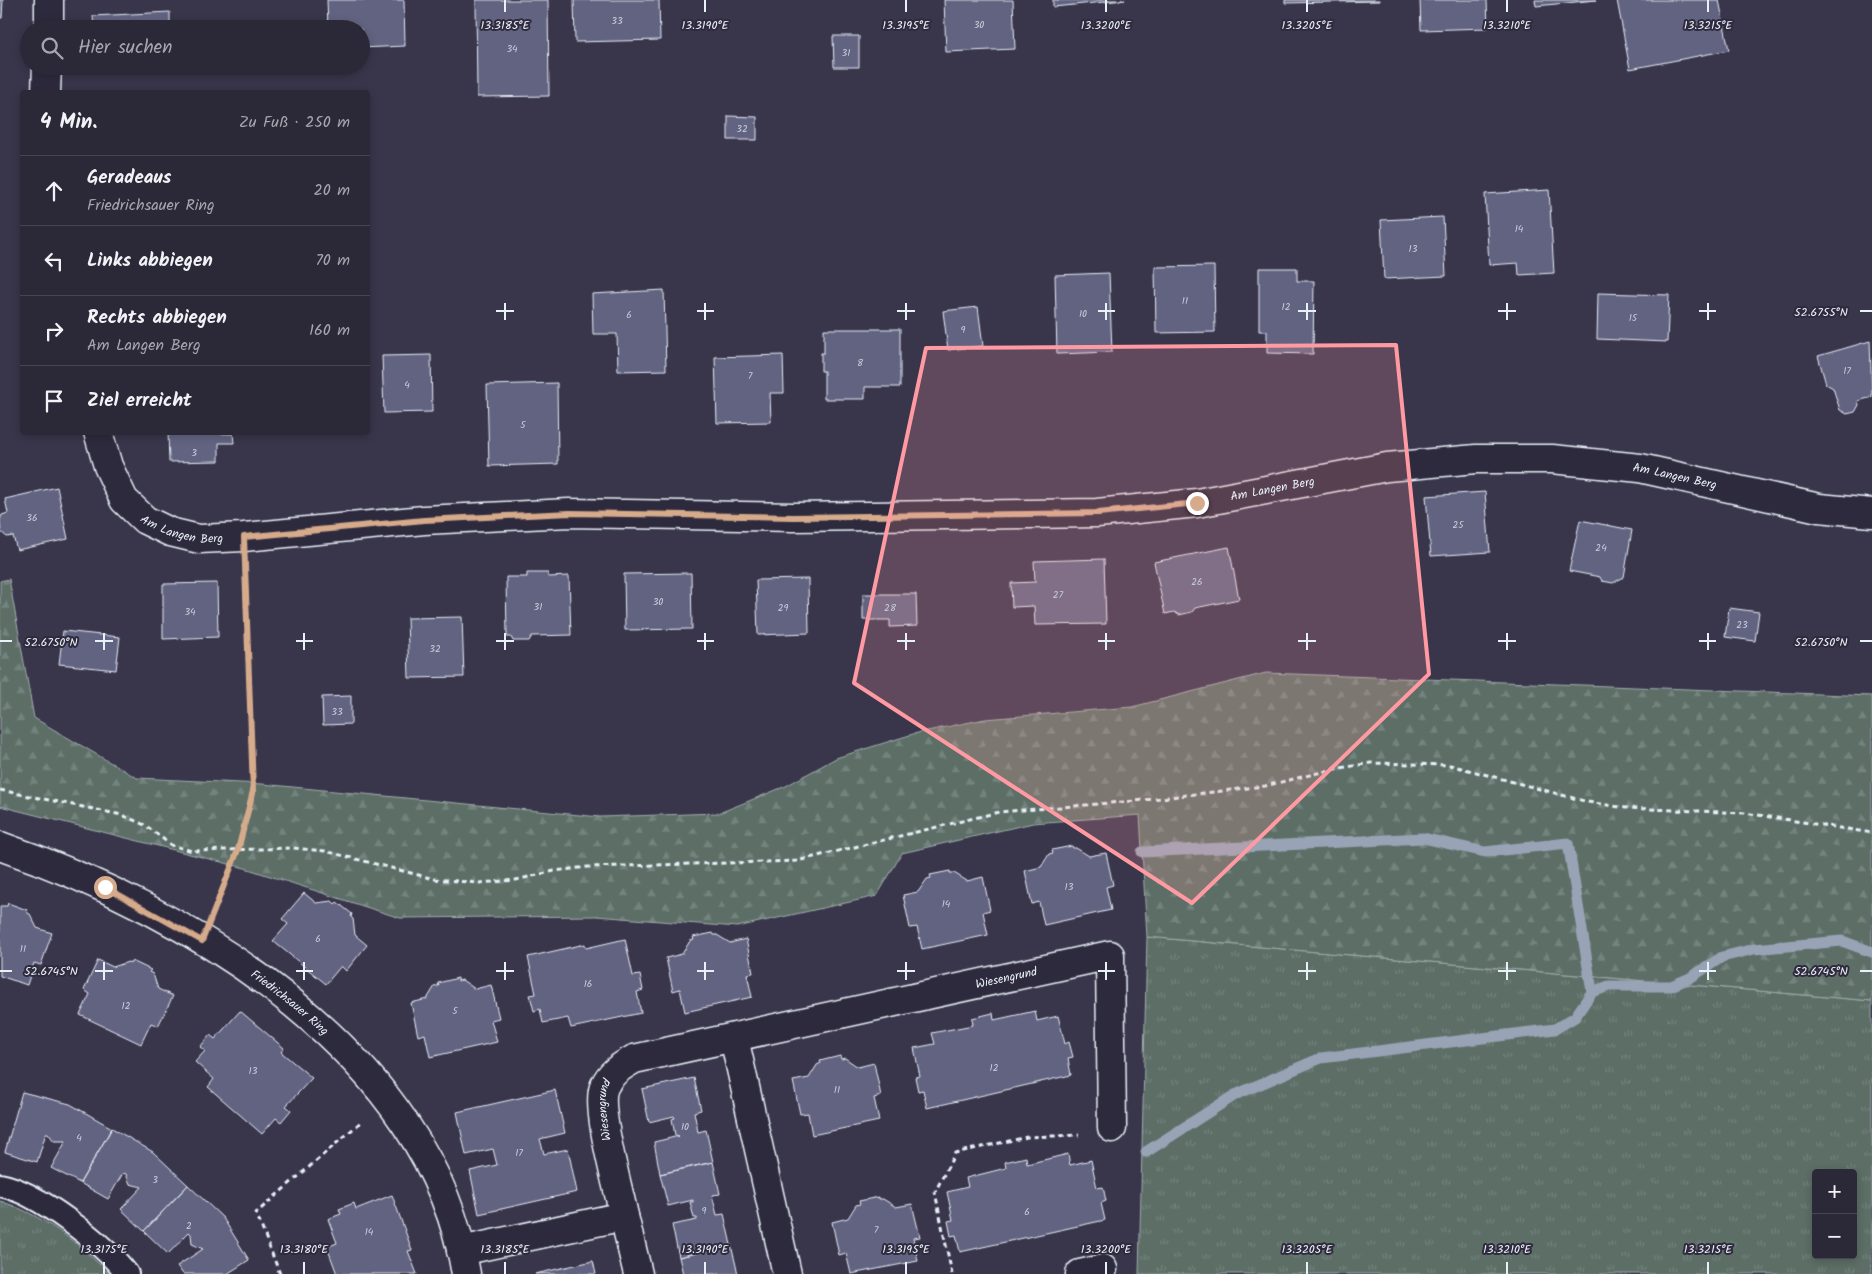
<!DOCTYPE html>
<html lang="de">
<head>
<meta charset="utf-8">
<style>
	:root { --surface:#2b2838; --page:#333040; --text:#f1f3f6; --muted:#a6a6ae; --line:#474453 }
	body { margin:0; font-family:Kalam,sans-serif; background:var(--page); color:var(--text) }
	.controls { position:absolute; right:15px; bottom:15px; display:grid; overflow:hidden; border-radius:5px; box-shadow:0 2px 8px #0003 }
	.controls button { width:45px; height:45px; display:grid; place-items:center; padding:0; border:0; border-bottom:1px solid var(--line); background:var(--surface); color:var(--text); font:25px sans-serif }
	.stop { position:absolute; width:15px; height:15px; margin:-11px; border:4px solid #d6ab8b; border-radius:50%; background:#fff }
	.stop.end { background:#d6ab8b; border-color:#fff; box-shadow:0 1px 5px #0008 }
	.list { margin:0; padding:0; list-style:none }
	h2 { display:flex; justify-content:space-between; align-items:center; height:65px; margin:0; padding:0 20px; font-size:21px }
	h2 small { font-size:16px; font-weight:400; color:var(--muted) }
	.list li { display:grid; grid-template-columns:32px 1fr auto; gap:15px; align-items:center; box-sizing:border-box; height:70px; padding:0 20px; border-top:1px solid var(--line) }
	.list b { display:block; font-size:19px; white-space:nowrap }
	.list p { margin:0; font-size:16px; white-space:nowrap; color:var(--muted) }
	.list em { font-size:16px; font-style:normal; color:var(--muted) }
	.icon { flex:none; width:28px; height:28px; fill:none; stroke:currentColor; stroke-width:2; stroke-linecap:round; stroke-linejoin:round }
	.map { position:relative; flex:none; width:1872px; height:1274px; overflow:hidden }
	.search { position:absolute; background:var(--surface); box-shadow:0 2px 8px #0003; left:20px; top:20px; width:350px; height:55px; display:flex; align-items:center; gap:12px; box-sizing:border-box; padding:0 18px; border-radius:28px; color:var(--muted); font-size:19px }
	.panel { position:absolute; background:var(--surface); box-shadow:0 2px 8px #0003; left:20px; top:90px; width:350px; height:345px; border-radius:5px }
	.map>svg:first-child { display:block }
	.grass { fill:url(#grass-tufts); stroke:#a2b0af; fill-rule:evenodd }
	.forest { fill:url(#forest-firs); stroke:#a2b0af }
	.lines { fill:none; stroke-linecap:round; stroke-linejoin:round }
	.stream { stroke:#98a4b6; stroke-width:11 }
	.building { fill:#626381; stroke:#e8f1f8 }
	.lane-casing { stroke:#e8f1f8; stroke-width:26 }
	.street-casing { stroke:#e8f1f8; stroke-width:31 }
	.path { stroke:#e8f1f8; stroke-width:3; stroke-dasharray:5 4; stroke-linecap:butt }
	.lane { stroke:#2f2a3d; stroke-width:22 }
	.street { stroke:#2f2a3d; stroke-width:28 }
	.route { stroke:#d6ab8b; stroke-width:6 }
	.marked { fill:#ff9aa2; fill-opacity:0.2; stroke:#ff9aa2; stroke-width:4; stroke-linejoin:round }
	.ticks { fill:none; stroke:#e8f1f8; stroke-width:2 }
	.labels { text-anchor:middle; stroke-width:4; stroke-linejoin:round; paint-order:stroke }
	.number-label { font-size:10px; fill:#c6ceda }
	.street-label { font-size:12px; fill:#e8f1f8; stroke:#2f2a3d }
	.ticks-label { font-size:12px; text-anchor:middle; fill:#e8f1f8; stroke:#2f2a3d; stroke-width:4; stroke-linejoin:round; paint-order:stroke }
</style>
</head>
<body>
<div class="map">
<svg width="1872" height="1274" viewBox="0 0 1872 1274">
	<defs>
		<pattern id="grass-tufts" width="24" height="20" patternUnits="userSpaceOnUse" patternTransform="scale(1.25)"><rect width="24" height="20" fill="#5c6e66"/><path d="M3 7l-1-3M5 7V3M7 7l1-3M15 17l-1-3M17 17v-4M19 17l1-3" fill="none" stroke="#73837d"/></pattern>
		<pattern id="forest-firs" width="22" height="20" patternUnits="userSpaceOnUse" patternTransform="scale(1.25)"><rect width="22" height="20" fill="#5c6e66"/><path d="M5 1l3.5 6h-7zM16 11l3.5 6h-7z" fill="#73837d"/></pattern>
	</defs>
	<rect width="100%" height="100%" fill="#39354b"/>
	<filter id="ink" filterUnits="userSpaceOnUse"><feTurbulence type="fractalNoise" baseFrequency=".02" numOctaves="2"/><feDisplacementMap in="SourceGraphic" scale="10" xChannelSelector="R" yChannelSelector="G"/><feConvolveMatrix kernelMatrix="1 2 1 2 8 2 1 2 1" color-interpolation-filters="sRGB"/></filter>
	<g filter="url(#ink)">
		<!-- grass -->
		<path class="grass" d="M 1147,937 L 1872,1001 L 1872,1274 L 1139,1274 ZM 1816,1173 L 1853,1173 L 1853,1255 L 1816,1255 Z
			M 0,1201 C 41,1214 79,1243 109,1274 L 0,1274 Z"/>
		<!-- forest -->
		<path class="forest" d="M 9,579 L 34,718 L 137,778 L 262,784 L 600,817 L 719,813 L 786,786 L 836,758 L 913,734 L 985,719 L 1132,707 L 1266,673 L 1872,696 L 1872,1001 L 1147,937 L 1140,815 L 1033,823 L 902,853 L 877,896 L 737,927 L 596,916 L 400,918 L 245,868 L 0,806 L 0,581 Z"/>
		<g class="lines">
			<!-- stream -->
			<path class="stream" d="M 1142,852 L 1423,838 L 1485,852 L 1568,843 L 1592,992
				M 1146,1152 L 1235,1095 L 1321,1058 L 1555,1029 L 1575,1017 L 1592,992 L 1609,986 L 1671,986 L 1690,978 L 1722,957 L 1754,949 L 1842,941 L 1872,952"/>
		</g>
		<!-- building -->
		<path class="building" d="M 0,0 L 3,0 L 2,18 L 0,18 Z
			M 327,0 L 404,0 L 405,46 L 361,48 L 361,29 L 328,29 Z
			M 476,0 L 548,0 L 549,96 L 477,97 Z
			M 574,0 L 659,0 L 660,40 L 575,42 Z
			M 944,0 L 1013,0 L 1015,49 L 946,52 Z
			M 1053,0 L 1125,0 L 1053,7 Z
			M 1285,0 L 1379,0 L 1379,1 L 1285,3 Z
			M 1420,0 L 1487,0 L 1488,28 L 1421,30 Z
			M 1535,0 L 1596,0 L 1536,6 Z
			M 1617,0 L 1719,0 L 1729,50 L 1630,69 Z
			M 170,12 L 170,29 L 94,29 L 93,16 Z
			M 833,36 L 859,36 L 859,67 L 834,67 Z
			M 95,66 L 154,66 L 96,69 Z
			M 728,116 L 757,117 L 757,140 L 728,140 Z
			M 1549,190 L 1554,273 L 1519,275 L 1518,263 L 1489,265 L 1485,194 Z
			M 1443,217 L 1446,276 L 1384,279 L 1381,220 Z
			M 1214,266 L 1215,332 L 1156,333 L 1155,267 Z
			M 1259,268 L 1297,268 L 1297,281 L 1314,281 L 1313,354 L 1267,353 L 1267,331 L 1259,331 Z
			M 1109,273 L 1112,352 L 1057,354 L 1055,275 Z
			M 664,290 L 666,370 L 618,371 L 617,334 L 593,334 L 592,294 Z
			M 1598,293 L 1669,295 L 1667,342 L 1597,339 Z
			M 978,307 L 983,346 L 948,350 L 943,311 Z
			M 824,329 L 900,329 L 900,387 L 865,387 L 865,399 L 824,399 L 824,371 L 821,371 L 821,353 L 824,353 Z
			M 1870,341 L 1872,397 L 1858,401 L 1859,405 L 1855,412 L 1847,414 L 1840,410 L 1833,388 L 1826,384 L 1818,356 Z
			M 431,355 L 432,412 L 384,413 L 382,356 Z
			M 783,355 L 784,393 L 770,393 L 771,422 L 717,423 L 715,357 Z
			M 557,383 L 558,464 L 489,466 L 487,385 Z
			M 168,432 L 233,434 L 234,443 L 219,443 L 219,461 L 169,462 Z
			M 57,487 L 68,539 L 17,550 L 13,536 L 7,537 L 1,532 L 0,520 L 2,515 L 8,513 L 5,499 Z
			M 1485,492 L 1490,552 L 1431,556 L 1426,496 Z
			M 1580,520 L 1632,530 L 1624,577 L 1613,583 L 1602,581 L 1600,577 L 1569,571 Z
			M 1229,547 L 1239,599 L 1195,608 L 1192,612 L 1179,615 L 1174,612 L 1165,614 L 1154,562 Z
			M 1104,559 L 1106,624 L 1035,625 L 1034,606 L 1012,607 L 1011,583 L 1035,582 L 1034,561 Z
			M 527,573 L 548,573 L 548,577 L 569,576 L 571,635 L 532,636 L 529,641 L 513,641 L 511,637 L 507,637 L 506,577 L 527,577 Z
			M 691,573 L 692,629 L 625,630 L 624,574 Z
			M 808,579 L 809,633 L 758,635 L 756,580 Z
			M 217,583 L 218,637 L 163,639 L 163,584 Z
			M 863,594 L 916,594 L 917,626 L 890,627 L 890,620 L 863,620 Z
			M 1729,608 L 1759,612 L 1755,641 L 1725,637 Z
			M 462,617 L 464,677 L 409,678 L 407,618 Z
			M 63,631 L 120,637 L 116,670 L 59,664 Z
			M 351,696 L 351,724 L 323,725 L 322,697 Z
			M 1072,846 L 1073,848 L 1076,848 L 1089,856 L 1106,853 L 1113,885 L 1106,887 L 1111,910 L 1044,925 L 1039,902 L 1032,904 L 1025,871 L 1041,867 L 1049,854 L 1053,853 L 1052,850 Z
			M 950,871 L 950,873 L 954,873 L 967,881 L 983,877 L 990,910 L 983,912 L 988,935 L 922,949 L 917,927 L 910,928 L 903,895 L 918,892 L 927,879 L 931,878 L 930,875 Z
			M 304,893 L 316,903 L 332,901 L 335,904 L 337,902 L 352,914 L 351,917 L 353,919 L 355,935 L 367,945 L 346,971 L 341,966 L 326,984 L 273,941 L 288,924 L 282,919 Z
			M 8,903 L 27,910 L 26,912 L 30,914 L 37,928 L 52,933 L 41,965 L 34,963 L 27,985 L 0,976 L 0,906 L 7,906 Z
			M 713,933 L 714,935 L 717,935 L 730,943 L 746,939 L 753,973 L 747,974 L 752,997 L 685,1012 L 680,989 L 673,991 L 666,958 L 682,954 L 690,941 L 694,940 L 693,937 Z
			M 625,939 L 633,976 L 640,975 L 643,990 L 637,992 L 641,1013 L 571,1028 L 568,1018 L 543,1023 L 540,1009 L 534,1011 L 530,995 L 536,994 L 528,957 L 585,944 L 586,948 Z
			M 98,960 L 113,967 L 128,962 L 131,963 L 132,961 L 151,970 L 149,972 L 153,974 L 158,989 L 173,996 L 158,1026 L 151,1023 L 141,1044 L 80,1015 L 90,994 L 84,990 Z
			M 458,978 L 458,981 L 462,980 L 475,989 L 491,985 L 499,1018 L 491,1020 L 497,1042 L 430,1057 L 425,1034 L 418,1036 L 411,1003 L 427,999 L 435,986 L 439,986 L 438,983 Z
			M 240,1011 L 284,1048 L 281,1052 L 312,1078 L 286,1106 L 291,1110 L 281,1122 L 276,1118 L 262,1134 L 208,1087 L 214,1079 L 195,1062 L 205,1051 L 200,1047 L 210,1035 L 215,1039 Z
			M 1035,1011 L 1037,1021 L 1058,1016 L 1065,1044 L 1069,1042 L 1073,1057 L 1068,1058 L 1071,1075 L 927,1108 L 923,1090 L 918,1091 L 915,1077 L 920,1076 L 914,1048 L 935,1044 L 932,1033 L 973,1025 L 972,1018 L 993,1013 L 994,1020 Z
			M 840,1056 L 841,1059 L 845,1058 L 858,1067 L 874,1063 L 881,1096 L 874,1098 L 879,1121 L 812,1135 L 808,1113 L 800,1114 L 793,1081 L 809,1078 L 817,1065 L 821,1063 L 820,1061 Z
			M 694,1078 L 701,1110 L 694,1112 L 698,1132 L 706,1130 L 713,1162 L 660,1174 L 654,1142 L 679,1136 L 675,1135 L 672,1119 L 675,1118 L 674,1116 L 649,1122 L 642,1089 Z
			M 555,1090 L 565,1133 L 540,1139 L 544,1154 L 568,1149 L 577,1192 L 479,1214 L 470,1171 L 497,1165 L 493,1149 L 466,1155 L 457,1112 Z
			M 22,1092 L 70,1104 L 112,1128 L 80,1183 L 51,1168 L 66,1141 L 54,1141 L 48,1133 L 46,1133 L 37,1162 L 5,1152 Z
			M 112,1128 L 153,1152 L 188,1185 L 144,1231 L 121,1209 L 142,1187 L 130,1184 L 126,1174 L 123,1173 L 108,1199 L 80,1183 Z
			M 1068,1154 L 1070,1165 L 1091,1160 L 1097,1188 L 1103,1187 L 1106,1201 L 1101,1203 L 1105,1220 L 960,1252 L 956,1235 L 951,1236 L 948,1221 L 953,1220 L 947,1192 L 968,1187 L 966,1178 L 1006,1168 L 1005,1162 L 1026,1157 L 1027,1164 Z
			M 713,1162 L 720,1194 L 712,1195 L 717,1215 L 724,1214 L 731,1245 L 679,1257 L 672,1225 L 697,1220 L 697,1218 L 694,1218 L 690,1202 L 693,1202 L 693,1200 L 668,1206 L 660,1174 Z
			M 188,1185 L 223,1218 L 249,1260 L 227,1274 L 183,1274 L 177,1266 L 203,1249 L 192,1244 L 191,1234 L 189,1232 L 168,1254 L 144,1231 Z
			M 392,1195 L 412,1250 L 408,1251 L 417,1274 L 337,1274 L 327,1247 L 337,1243 L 328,1219 L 341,1214 L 339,1209 L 354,1203 L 356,1209 Z
			M 879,1197 L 879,1199 L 883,1199 L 896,1207 L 912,1204 L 920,1237 L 913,1238 L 918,1261 L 851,1274 L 846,1253 L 839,1255 L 832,1222 L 848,1218 L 856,1205 L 860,1204 L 859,1201 Z
			M 731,1245 L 738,1274 L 683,1274 L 679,1257 Z
			M 593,1261 L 596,1274 L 535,1274 Z"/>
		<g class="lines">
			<!-- lane casing -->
			<g class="lane-casing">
				<path id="lane" d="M 0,1185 C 38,1192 104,1244 127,1274"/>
			</g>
			<!-- street casing -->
			<g class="street-casing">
				<g id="street">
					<path d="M 49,29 L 49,0"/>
					<path d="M 46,92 L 47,66"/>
					<path id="s1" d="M 98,432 L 108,466 L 124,500 L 145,520 L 170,532 L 199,539 L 244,537 L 424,520 L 569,513 L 793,517 L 1097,513 L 1197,503 L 1387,467 L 1476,459 L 1552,459 L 1640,468 L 1819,508 L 1872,513"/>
					<path id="s2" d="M 0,846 C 193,912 431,1055 466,1274"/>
					<path d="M 734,1038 L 787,1274"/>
					<path d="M 624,1216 L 638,1274"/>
					<path id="s3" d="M 461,1251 L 624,1216 C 619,1190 595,1108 604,1087 C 610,1073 620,1067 634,1059 L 1110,955 L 1112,1128"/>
					<path d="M 1080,1274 L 1103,1269"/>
				</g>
			</g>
			<!-- path -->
			<path class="path" d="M 0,790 L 122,815 L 145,825 L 171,845 L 192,851 L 293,848 L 325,851 L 434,879 L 479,883 L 516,880 L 554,871 L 588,867 L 797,861 L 999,812 L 1135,801 L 1265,786 L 1334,769 L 1371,763 L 1450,765 L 1588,802 L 1626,808 L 1745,813 L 1872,833
				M 215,908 L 238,850 L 253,791 L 245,570
				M 280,1274 L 256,1213 L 361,1122
				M 952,1274 L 935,1192 L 955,1153 L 1027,1137 L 1079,1135"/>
			<!-- lane -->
			<use href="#lane" class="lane"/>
			<!-- street -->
			<use href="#street" class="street"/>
		</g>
	</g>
	<g class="lines" filter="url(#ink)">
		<!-- route -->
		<path class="route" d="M 105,887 L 202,941 L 238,850 L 253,791 L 244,537 L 424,520 L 570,513 L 793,517 L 1098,513 L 1197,503"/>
	</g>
	<!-- marked area -->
	<path class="marked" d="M 1396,345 L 1429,674 L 1192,903 L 854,683 L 926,348 Z"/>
	<!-- ticks -->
	<path class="ticks" d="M 505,0 L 505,12M 705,0 L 705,12M 906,0 L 906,12M 1106,0 L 1106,12M 1307,0 L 1307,12M 1507,0 L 1507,12M 1708,0 L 1708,12M 505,303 L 505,320M 705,303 L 705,320M 906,303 L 906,320M 1106,303 L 1106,320M 1307,303 L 1307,320M 1507,303 L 1507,320M 1708,303 L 1708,320M 496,311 L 514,311M 697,311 L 714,311M 897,311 L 915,311M 1098,311 L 1115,311M 1298,311 L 1316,311M 1498,311 L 1516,311M 1699,311 L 1716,311M 1860,311 L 1872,311M 104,633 L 104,650M 304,633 L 304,650M 505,633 L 505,650M 705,633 L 705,650M 906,633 L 906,650M 1106,633 L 1106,650M 1307,633 L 1307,650M 1507,633 L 1507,650M 1708,633 L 1708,650M 0,641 L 12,641M 95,641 L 113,641M 296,641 L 313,641M 496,641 L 514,641M 697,641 L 714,641M 897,641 L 915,641M 1098,641 L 1115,641M 1298,641 L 1316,641M 1498,641 L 1516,641M 1699,641 L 1716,641M 1860,641 L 1872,641M 104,962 L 104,980M 304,962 L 304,980M 505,962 L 505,980M 705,962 L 705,980M 906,962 L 906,980M 1106,962 L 1106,980M 1307,962 L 1307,980M 1507,962 L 1507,980M 1708,962 L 1708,980M 0,971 L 12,971M 95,971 L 113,971M 296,971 L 313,971M 496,971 L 514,971M 697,971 L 714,971M 897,971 L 915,971M 1098,971 L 1115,971M 1298,971 L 1316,971M 1498,971 L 1516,971M 1699,971 L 1716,971M 1860,971 L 1872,971M 104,1262 L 104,1274M 304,1262 L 304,1274M 505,1262 L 505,1274M 705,1262 L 705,1274M 906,1262 L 906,1274M 1106,1262 L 1106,1274M 1307,1262 L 1307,1274M 1507,1262 L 1507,1274M 1708,1262 L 1708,1274"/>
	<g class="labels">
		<!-- number labels -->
		<g class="number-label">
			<text x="617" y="24">33</text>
			<text x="979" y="28">30</text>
			<text x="512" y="52">34</text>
			<text x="846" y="56">31</text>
			<text x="742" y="132">32</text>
			<text x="1519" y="232">14</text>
			<text x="1413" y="252">13</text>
			<text x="1185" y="304">11</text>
			<text x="1286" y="310">12</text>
			<text x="1083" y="317">10</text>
			<text x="629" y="318">6</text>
			<text x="1633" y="321">15</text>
			<text x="963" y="333">9</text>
			<text x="860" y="366">8</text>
			<text x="1847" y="374">17</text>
			<text x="750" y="379">7</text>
			<text x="407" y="388">4</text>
			<text x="523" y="428">5</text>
			<text x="194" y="456">3</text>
			<text x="32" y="521">36</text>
			<text x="1458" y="528">25</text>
			<text x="1601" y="551">24</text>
			<text x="1197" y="585">26</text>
			<text x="1058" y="598">27</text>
			<text x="658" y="605">30</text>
			<text x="538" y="610">31</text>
			<text x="783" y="611">29</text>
			<text x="890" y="611">28</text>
			<text x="190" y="615">34</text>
			<text x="1742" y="628">23</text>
			<text x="435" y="652">32</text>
			<text x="337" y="715">33</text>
			<text x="1069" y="890">13</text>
			<text x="946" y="907">14</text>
			<text x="318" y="942">6</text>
			<text x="23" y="952">11</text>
			<text x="588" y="987">16</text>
			<text x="126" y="1009">12</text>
			<text x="455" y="1014">5</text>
			<text x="994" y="1071">12</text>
			<text x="253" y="1074">13</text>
			<text x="837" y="1093">11</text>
			<text x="685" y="1130">10</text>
			<text x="79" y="1141">4</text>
			<text x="519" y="1156">17</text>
			<text x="155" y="1183">3</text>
			<text x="704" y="1214">9</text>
			<text x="1027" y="1215">6</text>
			<text x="189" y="1229">2</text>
			<text x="876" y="1233">7</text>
			<text x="369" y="1235">14</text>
		</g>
		<!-- street labels -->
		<g class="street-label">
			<text dy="4" stroke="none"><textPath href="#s1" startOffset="1642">Am Langen Berg</textPath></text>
			<text dy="4" stroke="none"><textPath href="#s1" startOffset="1236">Am Langen Berg</textPath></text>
			<text dy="4" stroke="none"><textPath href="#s1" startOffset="141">Am Langen Berg</textPath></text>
			<text dy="4" stroke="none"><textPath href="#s3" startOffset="721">Wiesengrund</textPath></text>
			<text dy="4" stroke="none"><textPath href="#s2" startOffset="331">Friedrichsauer Ring</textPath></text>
			<text dy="4" stroke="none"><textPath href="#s3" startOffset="275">Wiesengrund</textPath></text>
		</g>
	</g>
	<g class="ticks-label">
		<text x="505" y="29">13.3185°E</text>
		<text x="705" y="29">13.3190°E</text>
		<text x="906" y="29">13.3195°E</text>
		<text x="1106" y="29">13.3200°E</text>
		<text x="1307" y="29">13.3205°E</text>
		<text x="1507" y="29">13.3210°E</text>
		<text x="1708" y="29">13.3215°E</text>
		<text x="1821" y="316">52.6755°N</text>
		<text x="51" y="646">52.6750°N</text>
		<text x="1821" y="646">52.6750°N</text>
		<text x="51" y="975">52.6745°N</text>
		<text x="1821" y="975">52.6745°N</text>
		<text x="104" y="1253">13.3175°E</text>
		<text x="304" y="1253">13.3180°E</text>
		<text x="505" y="1253">13.3185°E</text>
		<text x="705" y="1253">13.3190°E</text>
		<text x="906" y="1253">13.3195°E</text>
		<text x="1106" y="1253">13.3200°E</text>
		<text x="1307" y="1253">13.3205°E</text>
		<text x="1507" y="1253">13.3210°E</text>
		<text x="1708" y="1253">13.3215°E</text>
	</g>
</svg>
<div class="controls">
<button>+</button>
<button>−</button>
</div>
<div class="stop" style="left:105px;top:887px"></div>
<div class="stop end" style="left:1197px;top:503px"></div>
<div class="search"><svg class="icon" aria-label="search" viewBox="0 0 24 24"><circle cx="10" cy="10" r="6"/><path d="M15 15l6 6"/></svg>Hier suchen</div>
<section class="panel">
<h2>4 Min.<small>Zu Fuß · 250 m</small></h2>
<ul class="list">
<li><svg class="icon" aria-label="ahead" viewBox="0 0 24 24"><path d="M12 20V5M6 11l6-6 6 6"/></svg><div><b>Geradeaus</b><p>Friedrichsauer Ring</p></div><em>20 m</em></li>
<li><svg class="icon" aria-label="left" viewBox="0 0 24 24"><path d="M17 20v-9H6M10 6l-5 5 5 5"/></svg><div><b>Links abbiegen</b></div><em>70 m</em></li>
<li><svg class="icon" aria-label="right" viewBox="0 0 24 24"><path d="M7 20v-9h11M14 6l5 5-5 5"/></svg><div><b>Rechts abbiegen</b><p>Am Langen Berg</p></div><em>160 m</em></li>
<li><svg class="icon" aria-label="arrive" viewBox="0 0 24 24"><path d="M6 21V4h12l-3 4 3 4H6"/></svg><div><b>Ziel erreicht</b></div></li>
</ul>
</section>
</div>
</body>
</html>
